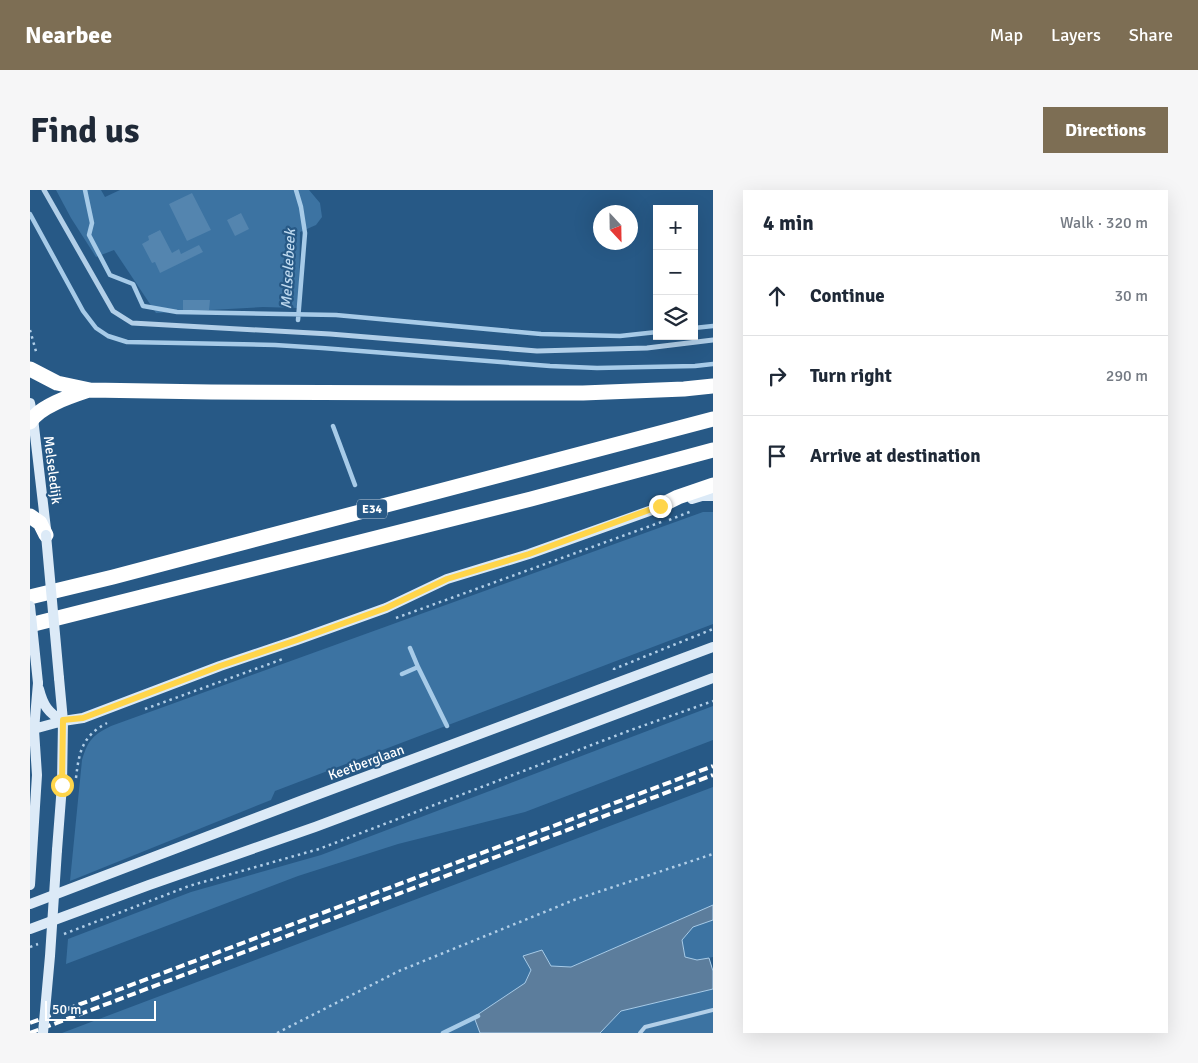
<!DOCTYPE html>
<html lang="en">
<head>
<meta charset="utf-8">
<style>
	:root { --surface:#fff; --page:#f6f6f7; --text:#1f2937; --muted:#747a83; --line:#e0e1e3; --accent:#7d6e54 }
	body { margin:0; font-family:Signika,sans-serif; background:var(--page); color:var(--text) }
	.controls { position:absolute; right:15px; top:15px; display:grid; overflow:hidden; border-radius:0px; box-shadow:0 5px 20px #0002 }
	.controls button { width:45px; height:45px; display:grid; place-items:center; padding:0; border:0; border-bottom:1px solid var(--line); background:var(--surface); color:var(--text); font:25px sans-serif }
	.compass { position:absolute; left:563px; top:15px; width:45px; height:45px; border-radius:50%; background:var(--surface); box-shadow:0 5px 20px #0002; rotate:158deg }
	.scale { position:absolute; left:15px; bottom:12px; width:111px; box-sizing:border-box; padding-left:5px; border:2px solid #fff; border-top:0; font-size:14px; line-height:18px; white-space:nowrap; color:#fff; -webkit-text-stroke:4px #275986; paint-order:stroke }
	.stop { position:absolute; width:15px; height:15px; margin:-11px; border:4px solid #ffd54a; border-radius:50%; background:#fff }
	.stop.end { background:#ffd54a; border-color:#fff; box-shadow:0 1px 5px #0008 }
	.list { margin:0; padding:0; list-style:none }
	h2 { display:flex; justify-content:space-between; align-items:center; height:65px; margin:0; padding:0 20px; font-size:21px }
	h2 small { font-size:16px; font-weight:400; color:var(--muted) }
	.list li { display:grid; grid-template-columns:32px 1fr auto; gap:15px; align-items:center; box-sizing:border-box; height:80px; padding:0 20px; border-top:1px solid var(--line) }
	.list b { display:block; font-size:19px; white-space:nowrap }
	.list em { font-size:16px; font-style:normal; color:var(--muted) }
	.icon { flex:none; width:28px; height:28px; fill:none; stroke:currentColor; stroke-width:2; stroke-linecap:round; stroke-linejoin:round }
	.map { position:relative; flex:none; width:683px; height:843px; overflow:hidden; border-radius:0px }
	header { display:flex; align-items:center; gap:30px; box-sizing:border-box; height:70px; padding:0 25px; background:var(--accent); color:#fff }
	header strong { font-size:24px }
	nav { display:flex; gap:28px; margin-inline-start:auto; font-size:18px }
	.intro { display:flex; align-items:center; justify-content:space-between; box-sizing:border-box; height:120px; padding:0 30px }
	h1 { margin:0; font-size:35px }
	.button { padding:12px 22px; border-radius:0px; background:var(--accent); color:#fff; font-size:18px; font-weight:700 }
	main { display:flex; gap:30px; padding:0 30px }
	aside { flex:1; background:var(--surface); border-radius:0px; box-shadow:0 5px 20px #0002 }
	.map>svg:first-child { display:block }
	.green { fill:#3c73a2 }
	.water { fill:#5c7d9c; stroke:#a7cbe8 }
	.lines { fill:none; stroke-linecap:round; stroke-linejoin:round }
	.stream { stroke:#a7cbe8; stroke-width:4.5 }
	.building { fill:#5485af }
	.path { stroke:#b2cfe8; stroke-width:2.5; stroke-dasharray:2.5 4; stroke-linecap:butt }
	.service { stroke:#b2cfe8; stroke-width:4 }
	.minor { stroke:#b2cfe8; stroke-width:5 }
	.secondary { stroke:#dceaf7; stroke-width:10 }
	.motorway { stroke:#fff; stroke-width:15 }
	.rail { stroke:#fff; stroke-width:4; stroke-dasharray:9 4; stroke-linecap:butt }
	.secondary-bridge { stroke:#dceaf7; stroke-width:10 }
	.route { stroke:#ffd54a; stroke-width:6 }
	.labels { text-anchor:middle; stroke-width:4.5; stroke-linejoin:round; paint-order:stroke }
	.shield { fill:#275986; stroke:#becddb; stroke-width:1 }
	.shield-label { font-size:12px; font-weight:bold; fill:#fff }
	.street-label { font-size:14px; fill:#fff; stroke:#275986 }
	.water-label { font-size:15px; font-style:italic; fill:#bed9ef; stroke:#275986 }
</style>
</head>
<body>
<header>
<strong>Nearbee</strong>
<nav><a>Map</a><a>Layers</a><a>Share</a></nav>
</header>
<div class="intro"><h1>Find us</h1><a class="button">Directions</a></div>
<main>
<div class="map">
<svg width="683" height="843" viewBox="0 0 683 843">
	<rect width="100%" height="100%" fill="#275986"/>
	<!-- green -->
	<path class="green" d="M 26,0 L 71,0 L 75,7 L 90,0 L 279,0 L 290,13 L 292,27 L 286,35 L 270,42 L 269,118 L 233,117 L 126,123 L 84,60 L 66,67 L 41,28 Z
		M 673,322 L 683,322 L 683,434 L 245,601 L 241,610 L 40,691 L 52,570 C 58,550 63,545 81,536 Z
		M 683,516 L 683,550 L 495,622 L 368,654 L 268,686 L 36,774 L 38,749 L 161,702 L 291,665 Z
		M 683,597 L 683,715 L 541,777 L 521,776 L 511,760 L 494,766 L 501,780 L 495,793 L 444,827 L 450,843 L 32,843 Z
		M 683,730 L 683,767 L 667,770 L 655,767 L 652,750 L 663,737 Z
		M 683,799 L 683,843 L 570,843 L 591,821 Z"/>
	<!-- water -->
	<path class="water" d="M 683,715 L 683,730 L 663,737 L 652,750 L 655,767 L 667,770 L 679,768 L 683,781 L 683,799 L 591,821 L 570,843 L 450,843 L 444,827 L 495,793 L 501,780 L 493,766 L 512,760 L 521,776 L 541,777 Z"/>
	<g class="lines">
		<!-- stream -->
		<path class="stream" d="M 55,0 L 62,33 L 59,45 L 80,85 L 103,94 L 113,116 L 147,122 L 306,125 L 511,144 L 590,146 L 627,142
			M 266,0 L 271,17 L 275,43 L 268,130
			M 0,24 L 53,121 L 66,138 L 78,146 L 97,152 L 245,155 L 292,158 L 520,176 L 567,178 L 665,176 L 683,174
			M 664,138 L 683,136
			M 303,236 L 325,295
			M 380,458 L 388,477 L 417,536
			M 372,484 L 388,477
			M 413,843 L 448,826"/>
	</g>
	<!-- building -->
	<path class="building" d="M 162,3 L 181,40 L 157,51 L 139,14 Z
		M 211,23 L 219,39 L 205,46 L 197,30 Z
		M 130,40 L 142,63 L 149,59 L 151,64 L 169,55 L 173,62 L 130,83 L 125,72 L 122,73 L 112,54 L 119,50 L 118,46 Z
		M 153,110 L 180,110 L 179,120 L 153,120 Z"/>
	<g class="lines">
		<!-- path -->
		<path class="path" d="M 0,140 L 7,165
			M 639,330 L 662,321
			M 366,428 L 634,331
			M 584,480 L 584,479 L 683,439
			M 115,519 L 253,469
			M 46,588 C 49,562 52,546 77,533
			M 34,744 L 159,696 L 289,659 L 601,540 L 683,511
			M 0,757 L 8,754
			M 247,843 L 369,781 L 544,710 L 683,664"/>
		<!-- service -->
		<path class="service" d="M 610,843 L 615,837 L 683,820"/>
		<!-- minor -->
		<path class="minor" d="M 14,0 L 83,121 L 102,133 L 300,144 L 507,161 L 617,158 L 683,150"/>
		<!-- secondary -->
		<path class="secondary" d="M 0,213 L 3,228 L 16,339
			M 662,309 L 672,306 L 683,306
			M 9,499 C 13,515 18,523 33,531
			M 0,540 L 33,531 L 53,528 L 190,476 L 267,450 L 356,418 L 417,389 L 499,364 L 636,315
			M 27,660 L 32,595 L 33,531 L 29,488
			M 0,695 L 7,585 L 4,540 L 8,493
			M 0,714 L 273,610 L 683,457
			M 0,739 L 119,695 L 285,637 L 683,488"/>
		<!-- motorway -->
		<path class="motorway" d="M 0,179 L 27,193 L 60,200 L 181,202 L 428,203 L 553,203 L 654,199 L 683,196
			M 0,232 C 10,216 41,206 59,200
			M 630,316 L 648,307 L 683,295
			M 0,326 L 10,333 L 16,345
			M 0,407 L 83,387 L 683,229
			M 0,435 L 501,309 L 683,260"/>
		<!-- rail -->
		<path class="rail" d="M 0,833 L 683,576
			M 0,843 L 683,585"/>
		<!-- secondary-bridge -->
		<path class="secondary-bridge" d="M 16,345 L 29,488
			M 0,416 L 8,493
			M 13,843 L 20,766 L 27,660"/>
	</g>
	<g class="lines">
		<!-- route -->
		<path class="route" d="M 32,595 L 33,530 L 53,528 L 190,476 L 267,450 L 356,418 L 417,389 L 499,364 L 630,316"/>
	</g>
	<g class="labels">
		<!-- shield labels -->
		<rect class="shield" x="327" y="309.5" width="30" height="19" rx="4"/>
		<g class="shield-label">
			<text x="342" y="323">E34</text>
		</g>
		<!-- street labels -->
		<g class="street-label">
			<text transform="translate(23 280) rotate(83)" y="5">Melseledijk</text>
			<text transform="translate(336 572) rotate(-20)" y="5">Keetberglaan</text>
		</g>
		<!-- water labels -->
		<g class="water-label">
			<text transform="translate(258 79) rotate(-87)" y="5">Melselebeek</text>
		</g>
	</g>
</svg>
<div class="controls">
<button>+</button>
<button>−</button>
<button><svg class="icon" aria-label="layers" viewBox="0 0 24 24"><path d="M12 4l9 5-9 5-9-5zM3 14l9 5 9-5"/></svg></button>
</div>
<svg class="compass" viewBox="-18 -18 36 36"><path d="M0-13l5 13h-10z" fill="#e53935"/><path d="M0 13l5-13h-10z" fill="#747a83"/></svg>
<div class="scale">50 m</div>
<div class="stop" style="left:32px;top:595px"></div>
<div class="stop end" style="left:630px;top:316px"></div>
</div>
<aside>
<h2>4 min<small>Walk · 320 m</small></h2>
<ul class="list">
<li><svg class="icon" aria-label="ahead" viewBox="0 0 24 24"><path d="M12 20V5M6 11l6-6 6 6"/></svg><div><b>Continue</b></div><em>30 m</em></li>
<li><svg class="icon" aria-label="right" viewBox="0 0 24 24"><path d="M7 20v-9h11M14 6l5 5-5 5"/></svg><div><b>Turn right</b></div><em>290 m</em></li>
<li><svg class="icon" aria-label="arrive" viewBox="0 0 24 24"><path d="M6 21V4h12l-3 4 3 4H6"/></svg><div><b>Arrive at destination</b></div></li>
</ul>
</aside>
</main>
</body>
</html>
